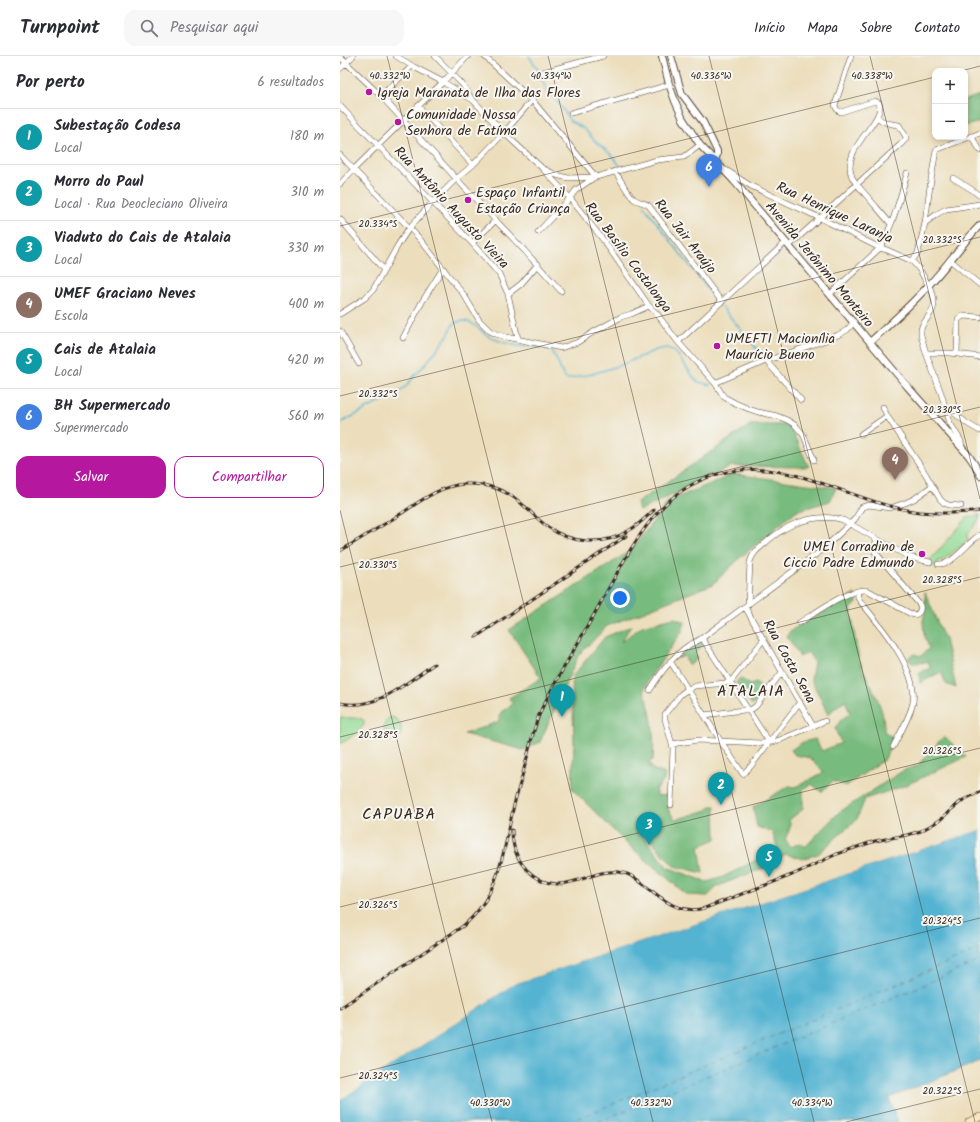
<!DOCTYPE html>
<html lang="pt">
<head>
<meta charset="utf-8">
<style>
	:root { --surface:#fff; --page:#f7f7f7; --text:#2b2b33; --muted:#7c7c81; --line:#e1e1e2; --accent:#b5179e }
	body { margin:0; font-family:Kalam,sans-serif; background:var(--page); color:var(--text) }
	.controls { position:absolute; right:12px; top:12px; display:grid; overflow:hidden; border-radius:8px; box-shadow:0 2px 6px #0003 }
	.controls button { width:36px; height:36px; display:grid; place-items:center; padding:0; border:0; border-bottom:1px solid var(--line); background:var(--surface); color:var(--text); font:20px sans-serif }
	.you { position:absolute; left:280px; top:542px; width:14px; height:14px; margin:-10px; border:3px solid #fff; border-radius:50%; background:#1a73e8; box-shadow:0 0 0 6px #1a73e833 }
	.badge { display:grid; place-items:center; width:26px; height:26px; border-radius:50%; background:var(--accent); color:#fff; font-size:13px; font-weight:700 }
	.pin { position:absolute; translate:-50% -33px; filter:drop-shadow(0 1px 2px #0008) }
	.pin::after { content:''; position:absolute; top:21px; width:14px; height:12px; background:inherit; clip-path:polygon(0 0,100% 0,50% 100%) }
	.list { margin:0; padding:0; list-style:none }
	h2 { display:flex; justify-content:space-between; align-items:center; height:52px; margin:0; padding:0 16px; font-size:17px }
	h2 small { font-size:13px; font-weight:400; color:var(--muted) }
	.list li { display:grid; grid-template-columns:26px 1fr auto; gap:12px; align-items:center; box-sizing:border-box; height:56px; padding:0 16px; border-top:1px solid var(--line) }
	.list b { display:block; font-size:15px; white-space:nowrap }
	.list p { margin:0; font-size:13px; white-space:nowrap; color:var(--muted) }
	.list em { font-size:13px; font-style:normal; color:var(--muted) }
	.actions { display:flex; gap:8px; padding:12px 16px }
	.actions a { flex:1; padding:9px 0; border:1px solid var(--accent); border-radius:12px; text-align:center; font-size:14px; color:var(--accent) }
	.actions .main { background:var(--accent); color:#fff }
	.icon { flex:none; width:22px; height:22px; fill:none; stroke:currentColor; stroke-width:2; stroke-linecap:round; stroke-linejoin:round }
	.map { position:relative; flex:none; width:640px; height:1066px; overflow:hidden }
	header { display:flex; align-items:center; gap:24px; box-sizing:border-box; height:56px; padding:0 20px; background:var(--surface); border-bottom:1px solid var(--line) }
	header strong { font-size:19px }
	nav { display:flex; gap:22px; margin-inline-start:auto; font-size:14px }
	.search { width:280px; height:36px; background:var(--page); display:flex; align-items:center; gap:10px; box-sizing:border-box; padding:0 14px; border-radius:12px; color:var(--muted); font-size:15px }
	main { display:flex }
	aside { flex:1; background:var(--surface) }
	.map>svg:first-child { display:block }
	.green { fill:#95db95; stroke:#68825a }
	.forest { fill:#78bb7e; stroke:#5a724e }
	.water { fill:#52b3d1; stroke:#466e78 }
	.pier { fill:#ecdebc }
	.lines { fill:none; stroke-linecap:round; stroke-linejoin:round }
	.stream { stroke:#52b3d1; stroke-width:1.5 }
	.ferry { stroke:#435a5d; stroke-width:1; stroke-dasharray:5 4; stroke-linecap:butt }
	.minor-casing { stroke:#564536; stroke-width:6 }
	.tertiary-casing { stroke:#564536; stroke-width:8 }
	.secondary-casing { stroke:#564536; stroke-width:8 }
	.minor { stroke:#fff; stroke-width:5 }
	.tertiary { stroke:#fff; stroke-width:6 }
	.secondary { stroke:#f9e7c3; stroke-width:7 }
	.rail-casing { stroke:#3b2a1e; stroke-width:3 }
	.rail { stroke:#f6f6f2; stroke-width:1.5; stroke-dasharray:4.5; stroke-linecap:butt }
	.ticks { fill:none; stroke:#3b2a1e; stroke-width:1; stroke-opacity:0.45 }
	.poi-dot { fill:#b5179e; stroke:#f6f6f2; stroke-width:1.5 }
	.labels { text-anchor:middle; stroke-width:4; stroke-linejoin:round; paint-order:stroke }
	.poi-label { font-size:14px; fill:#3b2a1e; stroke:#f6f6f2; text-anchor:start }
	.street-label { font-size:14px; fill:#3b2a1e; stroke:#f6f6f2 }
	.quarter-label { font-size:16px; letter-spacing:1px; fill:#3b2a1e; stroke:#f6f6f2 }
	.ticks-label { font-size:10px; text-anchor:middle; fill:#3b2a1e; stroke:#f6f6f2; stroke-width:4; stroke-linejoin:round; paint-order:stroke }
</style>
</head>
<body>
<header>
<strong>Turnpoint</strong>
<div class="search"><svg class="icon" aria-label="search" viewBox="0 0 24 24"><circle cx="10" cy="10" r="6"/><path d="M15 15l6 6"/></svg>Pesquisar aqui</div>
<nav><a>Início</a><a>Mapa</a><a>Sobre</a><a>Contato</a></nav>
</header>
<main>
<aside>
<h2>Por perto<small>6 resultados</small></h2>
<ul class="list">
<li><span class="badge" style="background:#0f9aa8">1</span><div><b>Subestação Codesa</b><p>Local</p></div><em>180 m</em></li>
<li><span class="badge" style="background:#0f9aa8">2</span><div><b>Morro do Paul</b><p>Local · Rua Deocleciano Oliveira</p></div><em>310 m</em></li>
<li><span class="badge" style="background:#0f9aa8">3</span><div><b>Viaduto do Cais de Atalaia</b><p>Local</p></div><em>330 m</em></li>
<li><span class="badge" style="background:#8d6e63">4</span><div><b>UMEF Graciano Neves</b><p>Escola</p></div><em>400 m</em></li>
<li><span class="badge" style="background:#0f9aa8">5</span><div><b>Cais de Atalaia</b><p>Local</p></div><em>420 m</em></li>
<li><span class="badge" style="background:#3f7fe0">6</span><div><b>BH Supermercado</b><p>Supermercado</p></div><em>560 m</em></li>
</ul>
<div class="actions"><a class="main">Salvar</a><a>Compartilhar</a></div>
</aside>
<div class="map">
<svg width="640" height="1066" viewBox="0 0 640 1066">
	<rect width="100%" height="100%" fill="#f6f6f2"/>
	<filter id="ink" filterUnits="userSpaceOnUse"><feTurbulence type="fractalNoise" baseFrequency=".025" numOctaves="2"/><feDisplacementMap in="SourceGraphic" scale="8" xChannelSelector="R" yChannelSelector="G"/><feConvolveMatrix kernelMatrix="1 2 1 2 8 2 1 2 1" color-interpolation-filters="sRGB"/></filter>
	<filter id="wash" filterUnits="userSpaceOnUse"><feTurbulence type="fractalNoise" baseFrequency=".012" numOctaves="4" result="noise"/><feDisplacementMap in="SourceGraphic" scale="16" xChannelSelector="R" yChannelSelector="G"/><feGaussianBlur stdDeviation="0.9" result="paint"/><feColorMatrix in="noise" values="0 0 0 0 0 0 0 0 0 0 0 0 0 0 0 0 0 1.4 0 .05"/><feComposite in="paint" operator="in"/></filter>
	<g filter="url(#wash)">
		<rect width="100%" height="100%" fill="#ecdebc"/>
		<!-- green -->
		<path class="green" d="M 640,459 L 639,464 L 627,479 L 628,484 L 603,504 L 598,505 L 597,510 L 589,509 L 590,504 L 627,462 Z
			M 0,661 C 4,662 21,662 22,663 C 33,668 4,686 0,688 Z
			M 52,661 C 61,664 63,673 60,681 C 46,694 37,664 52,661 Z"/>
		<!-- forest -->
		<path class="forest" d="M 640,39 L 640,66 L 625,70 L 625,44 Z
			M 410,369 L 449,369 L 469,411 L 392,410 L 299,455 L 297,447 Z
			M 394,418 L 496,432 L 490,445 L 456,455 L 402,500 L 373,528 L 267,570 L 238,600 L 200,686 L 183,694 L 124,678 L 158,666 L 161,656 L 173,648 L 169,642 L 201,622 L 169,574 L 290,495 L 329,445 Z
			M 585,536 L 600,573 L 605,583 L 616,632 L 606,628 L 601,616 L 580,627 L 579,618 L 585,614 L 590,613 L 589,606 L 572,607 L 568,602 L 574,598 L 581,600 L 589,592 L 584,578 L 583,565 L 585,555 Z
			M 515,538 L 517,547 L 511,553 C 514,571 515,591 521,608 C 530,631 545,649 544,675 L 553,682 L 545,703 L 506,730 L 493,725 L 481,736 L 472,728 L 463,733 L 463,753 L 449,764 C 452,771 448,777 445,783 L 450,791 L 461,787 L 465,791 L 498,757 L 564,714 L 577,710 L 604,680 L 626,701 L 564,730 L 525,743 L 517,763 L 478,798 L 463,803 L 445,798 L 436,807 L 378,830 L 368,840 L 347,839 L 285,786 L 232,733 L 234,686 L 232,621 L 265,581 L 291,570 L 281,586 L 302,570 L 334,562 L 345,566 L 343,574 L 308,624 L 304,634 C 312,658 315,678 313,704 L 309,706 L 312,713 L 325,718 L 324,725 L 319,729 L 319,731 L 315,733 L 317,740 L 328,739 L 328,753 L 335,764 L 367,754 L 371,750 L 375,750 L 376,783 L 359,790 L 363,817 L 334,810 L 305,778 L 304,770 L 304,781 L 327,811 L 367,826 L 383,821 L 438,793 L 432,776 L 417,771 L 413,751 L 449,730 L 456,731 L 484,716 L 470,702 L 455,699 L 451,694 L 463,686 L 475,683 L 482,695 L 501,687 L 495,672 L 501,664 L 510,657 L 505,644 L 488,658 L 471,623 L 474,606 L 468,596 L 460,601 L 447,580 L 450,575 Z
			M 361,585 L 364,588 L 355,596 L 357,603 L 350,609 L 347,607 L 345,600 L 339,602 L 336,602 Z
			M 400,622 L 410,629 L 416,627 L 424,634 L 412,649 L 396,626 Z"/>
		<!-- water -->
		<path class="water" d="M 640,774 L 640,1005 L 549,1042 L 558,1066 L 0,1066 L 0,1044 L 174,928 Z"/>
		<!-- pier -->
		<path class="pier" d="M 640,772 L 640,774 L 174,928 L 0,1044 L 0,1041 L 174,926 Z"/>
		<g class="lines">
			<!-- stream -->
			<path class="stream" d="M 189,0 L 199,15 L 207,36 L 214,42 L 222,52 L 230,65 L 243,72 L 257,87 L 273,100 L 280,110 L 282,121 L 286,128 L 297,142
				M 304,150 L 376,244
				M 382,251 L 426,304
				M 0,367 L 61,335 L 67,329 C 80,313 96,297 108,279 C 111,275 110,270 115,267 C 130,259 141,277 152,282 C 163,287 176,290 188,291 C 194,291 203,290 209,293 C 215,296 220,313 223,319 L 225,322 L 228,323 L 252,318 L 281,309 L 316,294 L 326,292 L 333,294 L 337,298 L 354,322 L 358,326 L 371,329"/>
			<!-- ferry -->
			<path class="ferry" d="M 230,1066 L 640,893
				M 258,1066 L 640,905"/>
		</g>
	</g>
	<g filter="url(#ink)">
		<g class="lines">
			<!-- minor casing -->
			<g class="minor-casing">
				<path id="minor" d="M 56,0 L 74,11 L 103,26 L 133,44 L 164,77 L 201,111 L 230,142 L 264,185 L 309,250 L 317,258 L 338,286 L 375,327 L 384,341 L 395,347 L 409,353 L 418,356 L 437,360 L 447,364 L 455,369 L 463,378 L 474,404
					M 95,0 L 122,28 L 131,42
					M 144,0 L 192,44 L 256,121
					M 511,0 L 495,49 C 496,53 497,55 501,56 L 535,45 L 539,47 C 546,66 500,91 512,121 C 515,127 521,133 525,138 C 534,148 542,158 551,168
					M 0,1 L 41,40 L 125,132 L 183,193 L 221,235
					M 0,13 L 13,0
					M 203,16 L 263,0
					M 41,40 L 72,10
					M 0,50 L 132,187 L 159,218 L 168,238 L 178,283
					M 78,50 L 133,109
					M 231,57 L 329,29
					M 631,80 L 640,94
					M 0,99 L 79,182 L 124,239 L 139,264 L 150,275 L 156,278 L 166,281 L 221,292 L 238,286 L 252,277 L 281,261 L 291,258 L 309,250
					M 204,113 L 216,119 L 228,122 L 256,121 L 317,104 L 344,101 L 360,89
					M 386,114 L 411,130 L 480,162 L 540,192 L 547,194 L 572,205 L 580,214 L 592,236 L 594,243 L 594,250 L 592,255 L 582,270 L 581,274 L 581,279 L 586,297 L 601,337 L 610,367 L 621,385 L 622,392
					M 275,115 C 280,123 288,138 294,143 C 299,147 305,146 309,150 L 382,246
					M 613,122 L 631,133 L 640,140
					M 0,128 L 14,113 L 103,26 L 128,0
					M 0,163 L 44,214
					M 585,167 L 597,158 L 606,153 L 640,148
					M 198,176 L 230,142 L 236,134 L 255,121
					M 132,187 L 156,164
					M 449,190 L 560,89 L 566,83 L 566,81 L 559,69 C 551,68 543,67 537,61
					M 610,204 L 640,229
					M 572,205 L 578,197 L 585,167 L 590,130 L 596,94 L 640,77
					M 168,238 L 181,228 L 198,208
					M 490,238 L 540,192 C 546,183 548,175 552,166 C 558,149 563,133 567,117
					M 0,258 L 25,242 L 33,234 L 58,189 L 69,172 L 92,147 L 116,123 L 133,109 L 164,77 L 192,44
					M 0,275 L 19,308
					M 63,282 L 82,246 L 100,217 L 104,213
					M 338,286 L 446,186
					M 586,297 L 610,297 L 640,301
					M 617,298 L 618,264 L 623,260 L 640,261
					M 426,305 L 461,344
					M 375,327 L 426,305 L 486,284 L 498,279 L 507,274 L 514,266
					M 607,357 L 614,357 L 628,368 L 640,375
					M 547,360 L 585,417 L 600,443 L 604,447 L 609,449 L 621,450
					M 521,378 L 547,360 L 543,351
					M 598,508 C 613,510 627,486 640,479
					M 517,535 L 518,541 L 520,545 C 540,569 578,613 573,646 C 571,659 559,679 553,691
					M 408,549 L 410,506 C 412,498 417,494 423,489 C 439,474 457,464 478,462 C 487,461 494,461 503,464 L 569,501 L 590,506
					M 405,551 L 473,670
					M 459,567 C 475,557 509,532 527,534 L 571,558 L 575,559 C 580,557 581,553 580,549 L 535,496 L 534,490 L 537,484
					M 362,582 L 429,686
					M 330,605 L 380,684 L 403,718 L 411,710 L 460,646
					M 310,634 C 320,617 332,601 349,589 C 353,587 358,585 362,582 L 482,494 L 515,463 L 522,451 L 529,449 L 550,452 L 565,447 L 574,443 L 592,430
					M 364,659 L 412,653 L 416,650 L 442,616
					M 332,688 L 358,684 L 420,687 L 433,686 L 442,683 L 485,665
					M 331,749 L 333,692 L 325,663 L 325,658 L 341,638 L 348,633 L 355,630 L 386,627 L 392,624 L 424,583"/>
			</g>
			<!-- tertiary casing -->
			<g class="tertiary-casing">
				<path id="tertiary" d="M 322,0 L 329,28 L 335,45 L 343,63 L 360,89 L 394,125 L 567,330 L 629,400 L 635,409 L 640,419
					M 331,0 L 342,38 L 363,66 L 377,95 L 377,99 L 375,104
					M 530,286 C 550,268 570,250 588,230 C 606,211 621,189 640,169"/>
			</g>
			<!-- secondary casing -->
			<g class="secondary-casing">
				<path id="secondary" d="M 629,1066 L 640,1061"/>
			</g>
			<!-- minor -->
			<use href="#minor" class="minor"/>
			<!-- tertiary -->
			<use href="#tertiary" class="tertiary"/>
			<!-- secondary -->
			<use href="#secondary" class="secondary"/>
			<!-- rail casing -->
			<g class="rail-casing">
				<path id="rail" d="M 0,495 C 20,483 40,471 59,459 C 79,446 101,429 125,428 C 147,427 167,434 183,449 C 191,456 199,465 208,471 C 231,488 264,490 288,475 C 298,470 306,461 314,454
					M 136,581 L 286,480
					M 0,647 C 36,655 66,627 94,608
					M 172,774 C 172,788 176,802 186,813 C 222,849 249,808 284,817 C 292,819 297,823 303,828 C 323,843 337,859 365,852 L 452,819 L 497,798 L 535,785 L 567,779 L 581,775 L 600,764 L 612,753 L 623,744 L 640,736
					M 0,952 L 123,870 C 160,840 164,792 174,749 C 177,737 181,725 184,713 C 190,692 193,671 202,652 C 220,616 242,581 261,546 C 278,516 294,483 317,457 C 354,415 403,406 455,419 C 497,430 537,451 580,456 C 600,458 620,457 640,455"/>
			</g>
			<!-- rail -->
			<use href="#rail" class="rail"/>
		</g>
	</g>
	<!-- ticks -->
	<path class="ticks" d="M 47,0 L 313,1066M 208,0 L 474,1066M 369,0 L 635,1066M 530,0 L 640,443M 621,15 L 640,10M 0,170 L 595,21M 0,340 L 640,181M 0,454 L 152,1066M 0,511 L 640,351M 0,681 L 640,521M 0,851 L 640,692M 0,1022 L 640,862M 506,1066 L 640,1033"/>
	<!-- markers -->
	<g class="poi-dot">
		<circle cx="29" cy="36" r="4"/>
		<circle cx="58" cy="66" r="4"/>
		<circle cx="128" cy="144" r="4"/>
		<circle cx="377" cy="290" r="4"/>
		<circle cx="582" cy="498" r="4"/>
	</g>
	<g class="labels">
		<!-- poi labels -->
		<g class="poi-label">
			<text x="37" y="41">Igreja Maranata de Ilha das Flores</text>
			<text x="66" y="63">Comunidade Nossa<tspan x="66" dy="16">Senhora de Fatíma</tspan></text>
			<text x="136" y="141">Espaço Infantil<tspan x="136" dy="16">Estação Criança</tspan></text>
			<text x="385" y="287">UMEFTI Macionília<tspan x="385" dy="16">Maurício Bueno</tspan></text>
			<text x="574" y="495" text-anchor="end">UMEI Corradino de<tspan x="574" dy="16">Ciccio Padre Edmundo</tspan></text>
		</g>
		<!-- street labels -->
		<g class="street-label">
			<text transform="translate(112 151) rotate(47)" y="5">Rua Antônio Augusto Vieira</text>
			<text transform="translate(495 156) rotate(25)" y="5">Rua Henrique Laranja</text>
			<text transform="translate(346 180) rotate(52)" y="5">Rua Jair Araújo</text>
			<text transform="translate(289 201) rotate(53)" y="5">Rua Basílio Costalonga</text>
			<text transform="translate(480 208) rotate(50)" y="5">Avenida Jerônimo Monteiro</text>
			<text transform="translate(450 605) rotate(61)" y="5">Rua Costa Sena</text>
		</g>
		<!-- quarter labels -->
		<g class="quarter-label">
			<text x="411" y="640">ATALAIA</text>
			<text x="59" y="763">CAPUABA</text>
		</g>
	</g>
	<g class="ticks-label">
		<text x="50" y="23">40.332°W</text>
		<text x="211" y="23">40.334°W</text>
		<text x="371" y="23">40.336°W</text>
		<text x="532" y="23">40.338°W</text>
		<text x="38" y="171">20.334°S</text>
		<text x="602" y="187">20.332°S</text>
		<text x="38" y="341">20.332°S</text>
		<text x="602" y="357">20.330°S</text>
		<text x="38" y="512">20.330°S</text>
		<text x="602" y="527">20.328°S</text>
		<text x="38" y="682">20.328°S</text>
		<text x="602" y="698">20.326°S</text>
		<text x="38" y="852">20.326°S</text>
		<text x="602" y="868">20.324°S</text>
		<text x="38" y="1023">20.324°S</text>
		<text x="602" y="1038">20.322°S</text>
		<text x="150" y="1050">40.330°W</text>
		<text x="311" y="1050">40.332°W</text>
		<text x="472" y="1050">40.334°W</text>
	</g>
</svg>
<div class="controls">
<button>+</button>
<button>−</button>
</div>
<div class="you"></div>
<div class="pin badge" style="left:222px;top:661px;background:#0f9aa8">1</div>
<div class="pin badge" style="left:381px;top:749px;background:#0f9aa8">2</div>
<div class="pin badge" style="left:309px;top:789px;background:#0f9aa8">3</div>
<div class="pin badge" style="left:555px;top:424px;background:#8d6e63">4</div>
<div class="pin badge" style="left:429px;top:821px;background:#0f9aa8">5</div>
<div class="pin badge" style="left:369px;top:131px;background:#3f7fe0">6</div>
</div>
</main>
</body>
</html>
